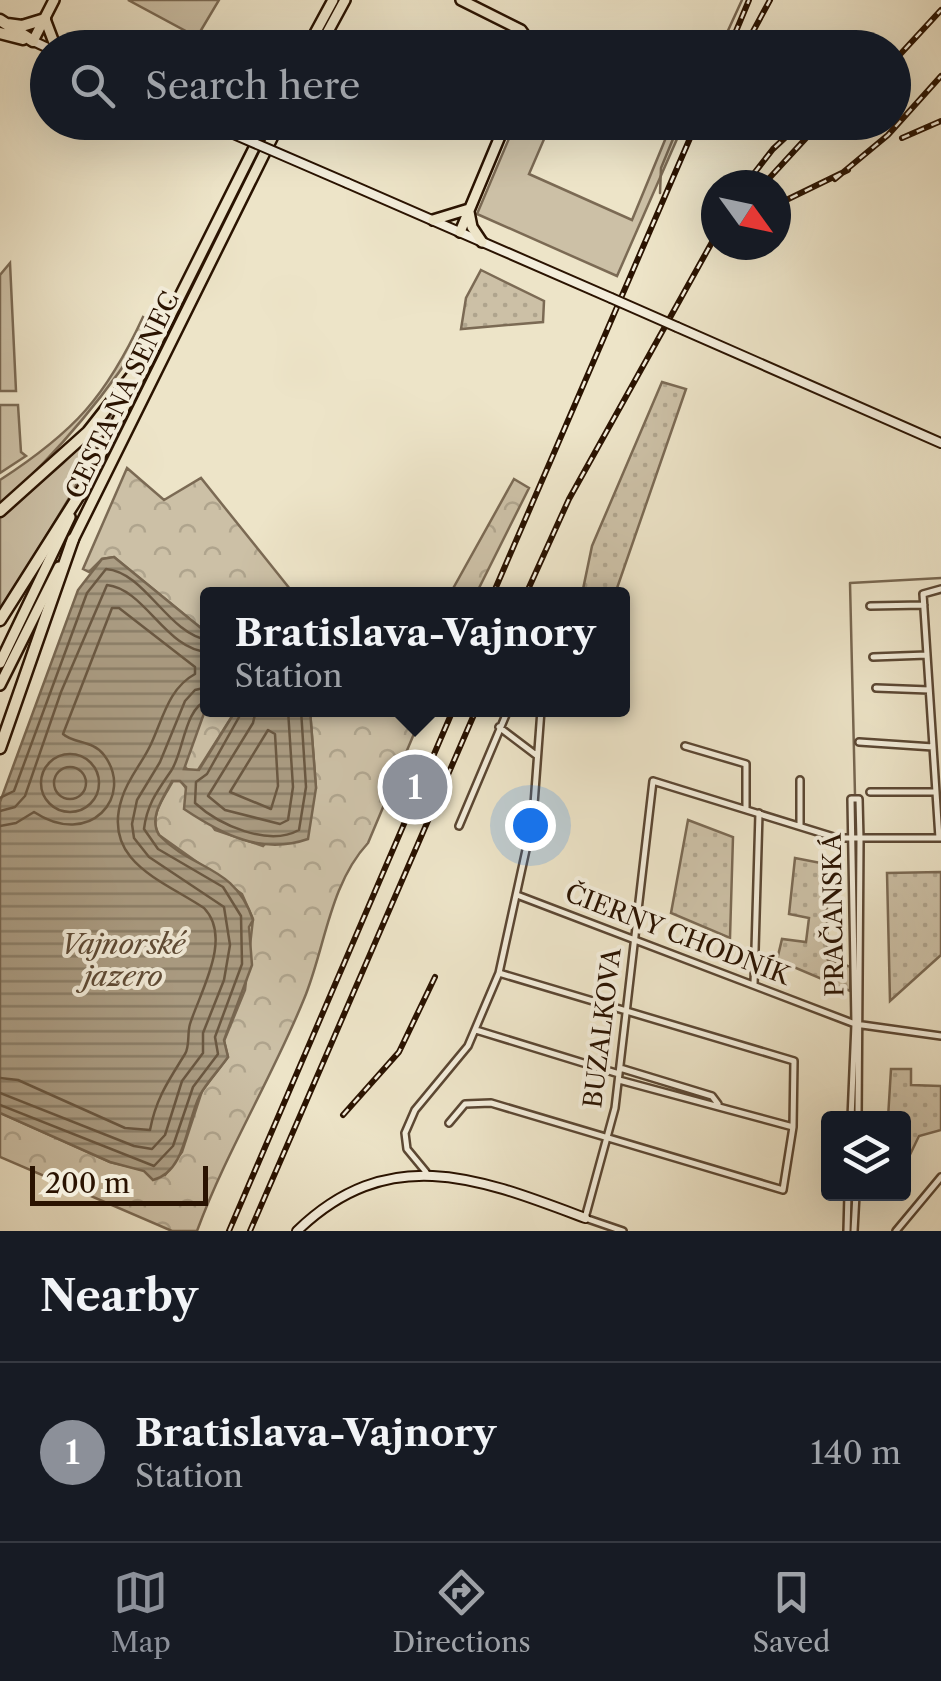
<!DOCTYPE html>
<html lang="en">
<head>
<meta charset="utf-8">
<style>
	:root { --surface:#171b24; --page:#242831; --text:#f1f3f6; --muted:#9ea1a6; --line:#363941; --accent:#8c9099 }
	body { margin:0; font-family:"Libre Caslon Text",serif; background:var(--page); color:var(--text) }
	.controls { position:absolute; right:30px; bottom:30px; display:grid; overflow:hidden; border-radius:10px; box-shadow:0 10px 40px #0002 }
	.controls button { width:90px; height:90px; display:grid; place-items:center; padding:0; border:0; border-bottom:2px solid var(--line); background:var(--surface); color:var(--text); font:50px sans-serif }
	.compass { position:absolute; left:701px; top:170px; width:90px; height:90px; border-radius:50%; background:var(--surface); box-shadow:0 10px 40px #0002; rotate:123deg }
	.scale { position:absolute; left:30px; bottom:25px; width:178px; box-sizing:border-box; padding-left:10px; border:5px solid #2a1301; border-top:0; font-size:28px; line-height:35px; white-space:nowrap; color:#2a1301; -webkit-text-stroke:8px #f3eddb; paint-order:stroke }
	.you { position:absolute; left:530px; top:825px; width:35px; height:35px; margin:-25px; border:8px solid #fff; border-radius:50%; background:#1a73e8; box-shadow:0 0 0 15px #1a73e833 }
	.badge { display:grid; place-items:center; width:65px; height:65px; border-radius:50%; background:var(--accent); color:#fff; font-size:32px; font-weight:700 }
	.pin { position:absolute; translate:-50% -50%; border:5px solid #fff; box-shadow:0 2px 10px #0006 }
	.popup { position:absolute; left:200px; top:587px; width:430px; height:130px; box-sizing:border-box; display:grid; place-content:center; border-radius:10px; background:var(--surface); filter:drop-shadow(0 2px 8px #0005); font-size:32px; white-space:nowrap; color:var(--muted) }
	.popup b { font-size:38px; color:var(--text) }
	.popup::after { content:''; position:absolute; left:50%; top:100%; margin-left:-20px; border:20px solid transparent; border-top-color:var(--surface) }
	.list { margin:0; padding:0; list-style:none }
	h2 { display:flex; justify-content:space-between; align-items:center; height:130px; margin:0; padding:0 40px; font-size:42px }
	h2 small { font-size:32px; font-weight:400; color:var(--muted) }
	.list li { display:grid; grid-template-columns:65px 1fr auto; gap:30px; align-items:center; box-sizing:border-box; height:180px; padding:0 40px; border-top:2px solid var(--line) }
	.list b { display:block; font-size:38px; white-space:nowrap }
	.list p { margin:0; font-size:32px; white-space:nowrap; color:var(--muted) }
	.list em { font-size:32px; font-style:normal; color:var(--muted) }
	.icon { flex:none; width:55px; height:55px; fill:none; stroke:currentColor; stroke-width:2; stroke-linecap:round; stroke-linejoin:round }
	.map { position:relative; flex:none; width:941px; height:1231px; overflow:hidden }
	.search { position:absolute; background:var(--surface); box-shadow:0 10px 40px #0002; left:30px; right:30px; top:30px; height:110px; display:flex; align-items:center; gap:25px; box-sizing:border-box; padding:0 35px; border-radius:55px; color:var(--muted); font-size:38px }
	.sheet { height:310px; background:var(--surface) }
	nav { display:flex; justify-content:space-around; align-items:center; box-sizing:border-box; height:140px; border-top:2px solid var(--line); background:var(--surface); font-size:28px; color:var(--muted) }
	nav a { display:grid; justify-items:center; gap:5px }
	nav .on { color:var(--accent) }
	.map>svg:first-child { display:block }
	.grass { fill:#ccc0a6; stroke:#7b6a54; stroke-width:2.5 }
	.park { fill:url(#park-crowns); stroke:#7b6a54; stroke-width:2.5 }
	.garden { fill:url(#garden-dots); stroke:#7b6a54; stroke-width:2.5 }
	.water { fill:url(#water-rules); stroke:#776650; stroke-width:2.5 }
	.lines { fill:none; stroke-linecap:round; stroke-linejoin:round }
	.shore { stroke:#6a5842; stroke-width:2.5 }
	.stream { stroke:#776650; stroke-width:2.5 }
	.street-casing { stroke:#5b4733; stroke-width:10 }
	.secondary-casing { stroke:#2a1301; stroke-width:12 }
	.primary-casing { stroke:#2a1301; stroke-width:14 }
	.highway-casing { stroke:#2a1301; stroke-width:15 }
	.street { stroke:#f3eddb; stroke-width:5 }
	.secondary { stroke:#f3eddb; stroke-width:8 }
	.primary { stroke:#ede4c8; stroke-width:9 }
	.highway { stroke:#ede4c8; stroke-width:10 }
	.rail-casing { stroke:#2a1301; stroke-width:6 }
	.rail { stroke:#f3eddb; stroke-width:2.5; stroke-dasharray:8; stroke-linecap:butt }
	.secondary-bridge-casing { stroke:#2a1301; stroke-width:12; stroke-linecap:butt }
	.secondary-bridge { stroke:#f3eddb; stroke-width:8 }
	.labels { text-anchor:middle; stroke-width:8; stroke-linejoin:round; paint-order:stroke }
	.street-label { font-size:25px; fill:#2a1301; stroke:#f3eddb }
	.water-label { font-size:28px; font-style:italic; fill:#5e4a35; stroke:#f3eddb }
</style>
</head>
<body>
<div class="map">
<svg width="941" height="1231" viewBox="0 0 941 1231">
	<defs>
		<pattern id="park-crowns" width="20" height="18" patternUnits="userSpaceOnUse" patternTransform="scale(2.5)"><rect width="20" height="18" fill="#ccc0a6"/><path d="M2 6a3 3 0 1 1 6 0M12 15a3 3 0 1 1 6 0" fill="none" stroke="#afa48d"/></pattern>
		<pattern id="garden-dots" width="8" height="8" patternUnits="userSpaceOnUse" patternTransform="scale(2.5)"><rect width="8" height="8" fill="#ccc0a6"/><path d="M2 2h.1M6 6h.1" fill="none" stroke="#afa48d" stroke-width="1.8" stroke-linecap="round"/></pattern>
		<pattern id="water-rules" width="6" height="5" patternUnits="userSpaceOnUse" patternTransform="scale(2.5)"><rect width="6" height="5" fill="#ab9d84"/><path d="M0 2.5h6" fill="none" stroke="#8b7f6a"/></pattern>
	</defs>
	<rect width="100%" height="100%" fill="#ede4c8"/>
	<filter id="stains"><feTurbulence type="fractalNoise" baseFrequency=".002" numOctaves="4"/><feColorMatrix values="0 0 0 0 .2 0 0 0 0 .09 0 0 0 0 .02 0 0 0 .5 -.17"/></filter>
	<radialGradient id="worn" r=".72"><stop offset=".6" stop-color="#630" stop-opacity="0"/><stop offset="1" stop-color="#630" stop-opacity=".3"/></radialGradient>
	<!-- grass -->
	<path class="grass" d="M 128,0 L 219,0 L 197,37 Z
		M 516,122 L 551,123 L 529,174 L 632,220 L 672,123 L 684,123 L 617,276 L 477,214 Z
		M 10,263 L 16,391 L 0,391 L 0,275 Z
		M 143,317 L 152,323 C 109,392 61,450 0,505 L 0,480 C 74,432 106,397 143,317 Z
		M 0,405 L 18,405 L 21,452 L 26,456 L 0,473 Z
		M 113,411 L 71,495 L 0,612 L 0,518 L 63,463 Z"/>
	<!-- park -->
	<path class="park" d="M 127,468 L 164,500 L 201,478 L 294,594 L 208,594 L 207,633 L 114,557 L 102,559 L 89,572 L 83,569 Z
		M 514,479 L 529,488 L 476,594 L 450,594 Z
		M 207,705 L 208,710 L 236,710 L 198,770 L 189,771 L 183,765 Z
		M 310,710 L 424,710 L 368,843 C 329,885 325,949 304,999 C 272,1078 226,1152 197,1231 L 172,1231 L 0,1157 L 0,1113 L 110,1162 L 165,1175 L 182,1152 L 202,1091 L 228,1057 L 224,1041 L 245,990 L 253,919 L 242,894 L 159,835 C 148,817 164,797 173,781 L 181,781 L 215,830 L 263,846 L 316,788 Z"/>
	<!-- garden -->
	<path class="garden" d="M 481,270 L 544,301 L 543,322 L 461,329 L 466,298 Z
		M 662,382 L 686,389 L 615,594 L 582,594 L 592,546 Z
		M 688,820 L 733,837 L 730,938 L 671,913 Z
		M 795,858 L 826,864 L 828,960 L 851,967 L 850,991 L 777,960 L 782,939 L 806,942 L 809,918 L 789,914 Z
		M 941,872 L 941,955 L 890,1001 L 887,873 Z
		M 891,1069 L 911,1069 L 911,1085 L 941,1086 L 941,1130 L 919,1136 L 905,1165 L 904,1118 L 888,1118 Z"/>
	<!-- water -->
	<path class="water" d="M 114,557 L 207,633 L 207,705 L 184,769 L 199,770 L 236,710 L 310,710 L 316,788 L 308,839 C 262,855 223,835 184,809 L 186,787 L 180,781 L 172,781 C 164,797 148,817 159,835 C 193,871 234,864 253,920 L 249,927 L 252,965 L 224,1040 L 228,1057 C 219,1070 207,1082 200,1095 C 186,1121 187,1171 153,1180 L 144,1171 L 110,1162 L 0,1113 L 0,802 L 78,590 L 102,559 Z"/>
	<g class="lines">
		<!-- shore -->
		<path class="shore" d="M 243,710 L 207,774 L 196,782 L 195,803 C 219,825 268,847 299,830 L 306,787 L 301,710
			M 256,710 L 253,723 L 208,796 L 225,810 L 280,824 L 288,820 L 293,787 L 288,710
			M 268,730 L 275,734 L 278,786 L 271,809 L 230,792 Z
			M41 783a29 29 0 1 1 58 0a29 29 0 1 1-58 0Z
			M54 783a16 16 0 1 1 32 0a16 16 0 1 1-32 0Z
			M 0,798 L 14,791 L 87,593 L 106,569 C 145,572 168,634 208,640
			M 0,811 L 15,807 L 25,796 L 61,692 L 107,585 C 145,589 166,650 208,652
			M 0,826 L 16,823 L 34,812 C 90,849 135,796 104,755 C 93,740 74,744 63,734 L 112,608 L 119,608 L 195,667 L 195,674 C 169,688 163,718 151,744 C 143,762 128,778 122,798 C 101,861 162,880 204,908 C 233,938 200,992 190,1024 C 187,1034 190,1046 185,1054 C 169,1080 156,1098 150,1130 L 125,1128 L 18,1080 L 0,1078
			M 0,1093 L 134,1146 L 152,1149 L 165,1135 L 182,1081 L 203,1053 L 203,1033 L 224,980 L 230,945 L 224,907 L 149,857 L 134,838 L 132,824 L 137,800 L 160,762 L 185,701 L 195,690 L 208,687
			M 0,1105 L 154,1166 L 173,1146 L 193,1087 L 218,1054 L 215,1037 L 242,964 L 241,916 L 223,887 L 158,849 L 144,829 C 147,804 158,790 171,771 C 184,752 184,708 208,700"/>
		<!-- stream -->
		<path class="stream" d="M 720,48 L 742,0
			M 660,193 L 661,168 L 680,122
			M 855,795 L 850,583 L 941,578
			M 855,802 L 856,834"/>
		<!-- street casing -->
		<g class="street-casing">
			<path id="street" d="M 870,606 L 924,605
				M 873,657 L 927,655
				M 876,688 L 929,690
				M 499,727 L 536,755
				M 859,742 L 933,747
				M 685,746 L 746,764 L 746,809
				M 870,792 L 935,792
				M 851,799 L 859,799 L 860,840 L 858,1118
				M 851,799 L 855,1024 L 851,1118
				M 459,826 L 508,710
				M 800,826 L 800,780
				M 939,838 L 923,594 L 941,589
				M 517,895 L 855,1024 L 941,1036
				M 499,973 L 794,1061 L 793,1127
				M 754,984 L 759,813
				M 476,1030 L 619,1074
				M 620,1068 L 712,1096 L 718,1104
				M 449,1123 L 465,1104 L 491,1103 L 783,1190 L 793,1127 L 619,1080
				M 426,1172 L 407,1149 L 405,1133 L 415,1110 L 468,1046 L 499,973 L 533,818 L 541,710
				M 623,1231 L 585,1218 L 615,1108 L 653,781 L 837,838 L 941,838
				M 847,1231 L 848,1194
				M 854,1231 L 856,1194
				M 896,1231 L 941,1177"/>
		</g>
		<!-- secondary casing -->
		<g class="secondary-casing">
			<path id="secondary" d="M 33,41 L 48,48
				M 207,122 L 222,129
				M 347,183 L 611,298
				M 677,327 L 941,443
				M 297,1231 C 390,1141 481,1179 585,1218"/>
		</g>
		<!-- primary casing -->
		<g class="primary-casing">
			<path id="primary" d="M 461,0 L 521,30 L 534,48
				M 45,19 L 56,48
				M 33,41 L 54,0
				M 307,48 L 333,0
				M 319,48 L 345,0
				M 469,212 L 472,227 L 482,242
				M 433,220 L 469,209
				M 460,232 L 506,122
				M 81,494 L 267,122
				M 71,544 L 280,122
				M 0,663 L 70,517
				M 0,685 L 59,567"/>
		</g>
		<!-- highway casing -->
		<g class="highway-casing">
			<path id="highway" d="M 0,20 L 33,41
				M 7,24 L 22,26 L 45,19
				M 0,33 L 23,39
				M 0,511 L 88,432 L 147,357
				M 0,620 L 83,489
				M 0,748 L 73,539"/>
		</g>
		<!-- street -->
		<use href="#street" class="street"/>
		<!-- secondary -->
		<use href="#secondary" class="secondary"/>
		<!-- primary -->
		<use href="#primary" class="primary"/>
		<!-- highway -->
		<use href="#highway" class="highway"/>
		<!-- rail casing -->
		<g class="rail-casing">
			<path id="rail" d="M 729,48 L 749,0
				M 744,48 L 770,0
				M 894,61 L 941,10
				M 902,138 L 941,121
				M 835,179 L 888,135 L 941,76
				M 745,185 L 773,149 L 802,122
				M 763,185 L 808,136
				M 776,205 L 848,170
				M 493,594 L 697,122
				M 526,594 L 569,499 L 716,235
				M 343,1115 L 399,1052 L 435,977
				M 229,1231 L 453,710
				M 250,1231 L 476,710"/>
		</g>
		<!-- rail -->
		<use href="#rail" class="rail"/>
		<!-- secondary-bridge casing -->
		<g class="secondary-bridge-casing">
			<path id="secondary-bridge" d="M 222,129 L 347,183
				M 611,298 L 677,327"/>
		</g>
		<!-- secondary-bridge -->
		<use href="#secondary-bridge" class="secondary-bridge"/>
	</g>
	<g class="labels">
		<!-- street labels -->
		<g class="street-label">
			<text transform="translate(122 395) rotate(-64)" y="9">CESTA NA SENEC</text>
			<text transform="translate(833 915) rotate(-91)" y="9">PRAČANSKÁ</text>
			<text transform="translate(678 934) rotate(21)" y="9">ČIERNY CHODNÍK</text>
			<text transform="translate(602 1028) rotate(-83)" y="9">BUZALKOVA</text>
		</g>
		<!-- water labels -->
		<g class="water-label">
			<text x="123" y="954">Vajnorské<tspan x="123" dy="32">jazero</tspan></text>
		</g>
	</g>
	<rect width="100%" height="100%" filter="url(#stains)"/>
	<rect width="100%" height="100%" fill="url(#worn)"/>
</svg>
<div class="controls">
<button><svg class="icon" aria-label="layers" viewBox="0 0 24 24"><path d="M12 4l9 5-9 5-9-5zM3 14l9 5 9-5"/></svg></button>
</div>
<svg class="compass" viewBox="-18 -18 36 36"><path d="M0-13l5 13h-10z" fill="#e53935"/><path d="M0 13l5-13h-10z" fill="#9ea1a6"/></svg>
<div class="scale">200 m</div>
<div class="you"></div>
<div class="pin badge" style="left:415px;top:787px">1</div>
<div class="popup"><b>Bratislava-Vajnory</b>Station</div>
<div class="search"><svg class="icon" aria-label="search" viewBox="0 0 24 24"><circle cx="10" cy="10" r="6"/><path d="M15 15l6 6"/></svg>Search here</div>
</div>
<section class="sheet">
<h2>Nearby<small></small></h2>
<ul class="list">
<li><span class="badge">1</span><div><b>Bratislava-Vajnory</b><p>Station</p></div><em>140 m</em></li>
</ul>
</section>
<nav>
<a class="on"><svg class="icon" aria-label="map" viewBox="0 0 24 24"><path d="M3 6l6-2 6 2 6-2v14l-6 2-6-2-6 2zM9 4v14M15 6v14"/></svg>Map</a>
<a><svg class="icon" aria-label="directions" viewBox="0 0 24 24"><path d="M12 3l9 9-9 9-9-9zM9 14v-3h6M13 9l2 2-2 2"/></svg>Directions</a>
<a><svg class="icon" aria-label="saved" viewBox="0 0 24 24"><path d="M7 4h10v16l-5-4-5 4z"/></svg>Saved</a>
</nav>
</body>
</html>
